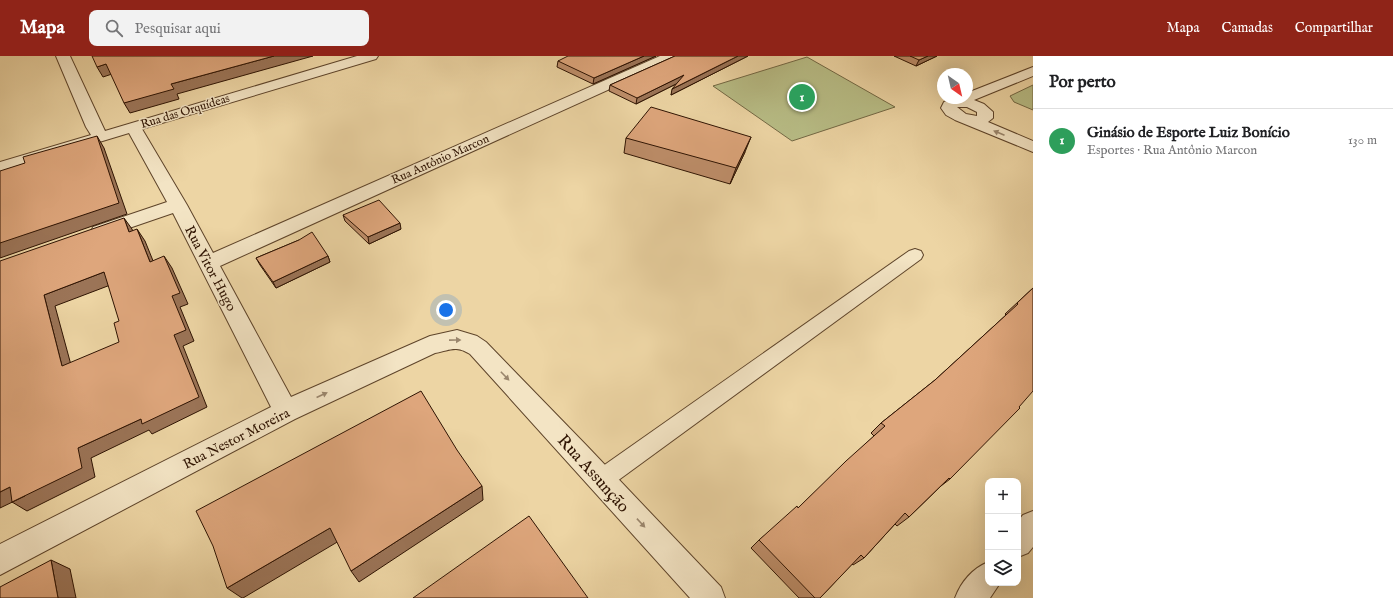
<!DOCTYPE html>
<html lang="pt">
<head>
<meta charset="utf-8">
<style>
	:root { --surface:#fff; --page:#f2f2f2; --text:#202124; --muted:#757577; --line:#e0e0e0; --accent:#8f2418 }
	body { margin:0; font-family:"IM FELL English",serif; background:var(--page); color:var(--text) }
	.controls { position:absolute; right:12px; bottom:12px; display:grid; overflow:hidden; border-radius:8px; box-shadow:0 4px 16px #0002 }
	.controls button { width:36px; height:36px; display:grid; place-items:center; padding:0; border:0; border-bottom:1px solid var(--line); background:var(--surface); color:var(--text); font:20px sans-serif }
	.compass { position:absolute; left:937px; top:12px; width:36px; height:36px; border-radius:50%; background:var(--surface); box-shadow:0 4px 16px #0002; rotate:146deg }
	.you { position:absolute; left:446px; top:254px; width:14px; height:14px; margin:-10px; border:3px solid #fff; border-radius:50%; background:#1a73e8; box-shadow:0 0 0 6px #1a73e833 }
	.badge { display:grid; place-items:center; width:26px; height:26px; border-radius:50%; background:var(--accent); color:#fff; font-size:13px; font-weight:700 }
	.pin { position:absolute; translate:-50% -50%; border:2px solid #fff; box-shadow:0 1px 4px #0006 }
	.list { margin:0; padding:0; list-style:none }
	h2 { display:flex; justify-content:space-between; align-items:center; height:52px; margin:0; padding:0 16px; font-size:17px }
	h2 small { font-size:13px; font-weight:400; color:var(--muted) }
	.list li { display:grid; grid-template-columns:26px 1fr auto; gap:12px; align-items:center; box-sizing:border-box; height:64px; padding:0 16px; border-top:1px solid var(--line) }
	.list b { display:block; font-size:15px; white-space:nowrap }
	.list p { margin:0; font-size:13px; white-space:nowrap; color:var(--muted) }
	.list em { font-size:13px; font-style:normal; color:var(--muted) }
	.icon { flex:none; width:22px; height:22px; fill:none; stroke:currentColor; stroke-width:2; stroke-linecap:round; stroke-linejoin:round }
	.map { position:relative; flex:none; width:1033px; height:542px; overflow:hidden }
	header { display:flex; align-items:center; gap:24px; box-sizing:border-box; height:56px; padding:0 20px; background:var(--accent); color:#fff }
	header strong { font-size:19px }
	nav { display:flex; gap:22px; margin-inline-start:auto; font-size:14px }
	.search { width:280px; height:36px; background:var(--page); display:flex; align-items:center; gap:10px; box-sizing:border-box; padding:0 14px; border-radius:8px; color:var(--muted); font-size:15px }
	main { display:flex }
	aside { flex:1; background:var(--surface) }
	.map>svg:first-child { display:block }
	.green { fill:#b8bd86; stroke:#736844 }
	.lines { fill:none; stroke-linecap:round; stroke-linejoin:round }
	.service-casing { stroke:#5e442a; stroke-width:2 }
	.minor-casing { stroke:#5e442a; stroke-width:2 }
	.service { fill:#f3e4c4; fill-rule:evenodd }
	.minor { fill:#f3e4c4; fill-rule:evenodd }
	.wall { fill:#bf8f6b; stroke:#2e1302 }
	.shaded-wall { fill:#9b7457; stroke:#2e1302 }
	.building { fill:#dea67c; stroke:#2e1302; fill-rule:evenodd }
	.oneway { fill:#9a866d }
	.labels { text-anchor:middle; stroke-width:3; stroke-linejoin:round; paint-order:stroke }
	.far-street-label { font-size:12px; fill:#2e1302; stroke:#f3e4c4 }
	.street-label { font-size:14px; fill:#2e1302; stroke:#f3e4c4 }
	.near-street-label { font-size:17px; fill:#2e1302; stroke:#f3e4c4 }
</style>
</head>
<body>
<header>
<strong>Mapa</strong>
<div class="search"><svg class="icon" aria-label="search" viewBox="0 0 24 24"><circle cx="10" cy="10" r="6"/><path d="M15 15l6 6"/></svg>Pesquisar aqui</div>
<nav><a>Mapa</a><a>Camadas</a><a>Compartilhar</a></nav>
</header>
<main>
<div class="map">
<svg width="1033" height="542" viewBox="0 0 1033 542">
	<rect width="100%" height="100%" fill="#edd5a4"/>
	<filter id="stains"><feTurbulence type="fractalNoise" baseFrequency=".005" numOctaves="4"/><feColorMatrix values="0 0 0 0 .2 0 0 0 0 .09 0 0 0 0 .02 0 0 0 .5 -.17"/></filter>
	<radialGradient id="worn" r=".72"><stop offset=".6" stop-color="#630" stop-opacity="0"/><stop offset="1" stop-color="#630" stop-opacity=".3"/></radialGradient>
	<!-- green -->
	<path class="green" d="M 807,1 L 895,51 L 792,85 L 713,30 Z
		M 1033,29 L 1033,54 L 1014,46 L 1010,40 Z"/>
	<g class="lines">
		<!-- service casing -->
		<g class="service-casing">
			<path id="service" d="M 915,193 L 921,195 L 923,199 L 921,203 L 609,431 L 601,434 L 593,431 L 590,424 L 593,417 L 909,195 Z"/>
		</g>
		<!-- minor casing -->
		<g class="minor-casing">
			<path id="minor" d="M 56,0 L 70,0 L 105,75 L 357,0 L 378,0 L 376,3 L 142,73 L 187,149 L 213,197 L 660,0 L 678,0 L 676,3 L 220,210 L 291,341 L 430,280 L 457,274 L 477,280 L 486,286 L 587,390 L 721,531 L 725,542 L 690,542 L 470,298 C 456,289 450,294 435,297 L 295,363 L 0,519 L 0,488 L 271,351 L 173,157 L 100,182 L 93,181 L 91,176 L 93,171 L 167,146 L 129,77 L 0,116 L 0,106 L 91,79 L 86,71 Z
				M 1033,11 L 1033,20 L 974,44 L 984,48 L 993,56 L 993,62 L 988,66 L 1033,85 L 1033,96 L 955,64 L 946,59 L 941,52 L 944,46 L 954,42 L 967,42 L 967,37 ZM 957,51 L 967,51 L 977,56 L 977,60 L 966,58 Z
				M 1033,455 L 1033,491 L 1028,497 L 1018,501 L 1018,465 L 1023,459 Z
				M 988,506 L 988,527 L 1000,527 L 990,542 L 955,542 C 961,526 972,513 988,506 Z"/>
		</g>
		<!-- service -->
		<use href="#service" class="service"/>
		<!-- minor -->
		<use href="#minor" class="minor"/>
	</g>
	<!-- wall -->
	<path class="wall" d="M 656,0 L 593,28 L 557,11 L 558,5 Z
		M 675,0 L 748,0 L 671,39 L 676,28 L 636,48 L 609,35 L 610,29 Z
		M 894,0 L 937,0 L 916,10 Z
		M 626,82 L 745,96 L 730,128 L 624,97 Z
		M 343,159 L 401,173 L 369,188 L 345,165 Z
		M 299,184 L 328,200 L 330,206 L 276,232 L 260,209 L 256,202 Z
		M 1033,232 L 950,423 L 941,430 L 909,461 L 897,470 L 895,468 L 864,502 L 853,509 L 852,508 L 820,542 L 799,542 L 751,492 L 759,484 L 798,452 L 874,380 L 871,377 L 881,367 L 935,324 L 1006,259 L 1005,258 Z"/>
	<!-- shaded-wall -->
	<path class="shaded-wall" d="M 274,0 L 313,0 L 177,38 L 179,43 L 130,57 L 124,47 L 171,28 Z
		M 644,0 L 656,0 L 593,28 L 594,22 Z
		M 738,0 L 748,0 L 671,39 L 672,33 Z
		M 928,0 L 937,0 L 916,10 L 919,4 Z
		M 106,8 L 112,18 L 103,21 L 97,11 Z
		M 684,19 L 682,25 L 636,48 L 637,42 Z
		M 97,80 L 104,92 L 127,158 L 0,202 L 0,187 Z
		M 751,81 L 745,96 L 730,128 L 736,112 Z
		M 124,162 L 132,173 L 137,188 L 129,176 Z
		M 400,167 L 401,173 L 369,188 L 368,181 Z
		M 137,173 L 145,185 L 158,217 L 150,206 Z
		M 164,200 L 172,212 L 188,248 L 180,251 L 194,285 L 183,290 L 207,351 L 152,378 L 149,374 L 91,402 L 95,421 L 27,455 L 12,446 L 78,392 L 141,363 L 174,279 L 172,240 Z
		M 328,200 L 330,206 L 276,232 L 273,226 Z
		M 104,216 L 113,228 L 55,250 L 74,320 L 62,310 L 44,239 Z
		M 482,430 L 483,444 L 359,526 L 351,515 Z
		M 10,431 L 25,440 L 0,452 L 0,436 Z
		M 330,472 L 339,485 L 243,542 L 242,542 L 227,532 Z
		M 51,504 L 70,513 L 76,542 L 58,542 Z"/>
	<!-- building -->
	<path class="building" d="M 92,0 L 274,0 L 171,28 L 174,33 L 124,47 L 106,8 L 97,11 Z
		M 568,0 L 644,0 L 594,22 L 558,5 Z
		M 675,0 L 738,0 L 672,33 L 684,19 L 637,42 L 610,29 Z
		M 910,0 L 928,0 L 919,4 Z
		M 651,51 L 751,81 L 736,112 L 626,82 Z
		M 97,80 L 119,147 L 0,187 L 0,115 L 25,107 L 23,101 Z
		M 379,144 L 400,167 L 368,181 L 343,159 Z
		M 124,162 L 129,176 L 137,173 L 150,206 L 164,200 L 180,237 L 172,240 L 186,274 L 174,279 L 199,341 L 142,368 L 141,363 L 78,392 L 82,412 L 12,446 L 10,431 L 0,436 L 0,205 ZM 104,216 L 119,265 L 114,267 L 119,286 L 62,310 L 44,239 Z
		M 312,176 L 328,200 L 273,226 L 256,202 L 299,184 Z
		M 1033,232 L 1033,335 L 1019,351 L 1020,352 L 950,423 L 949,422 L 909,461 L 905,457 L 864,502 L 861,499 L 820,542 L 815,542 L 759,484 L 797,450 L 798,452 L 846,405 L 885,370 L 881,367 L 935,324 L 1018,248 L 1017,247 Z
		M 421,335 L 457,394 L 482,430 L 351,515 L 330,472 L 227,532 L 213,490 L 196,455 Z
		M 529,460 L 588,542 L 413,542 Z
		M 51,504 L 58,542 L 0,542 L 0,531 Z"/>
	<!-- one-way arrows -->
	<defs><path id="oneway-solid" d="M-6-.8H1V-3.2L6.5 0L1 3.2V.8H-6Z"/></defs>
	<g class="oneway">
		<use href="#oneway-solid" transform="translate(999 77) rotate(-157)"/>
		<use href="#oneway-solid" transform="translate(455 284) rotate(-1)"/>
		<use href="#oneway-solid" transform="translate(505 320) rotate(46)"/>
		<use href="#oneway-solid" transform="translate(322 339) rotate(-25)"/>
		<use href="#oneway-solid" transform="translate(641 467) rotate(47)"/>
	</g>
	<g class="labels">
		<!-- far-street labels -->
		<g class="far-street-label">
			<text transform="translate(185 55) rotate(-17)" y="4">Rua das Orquídeas</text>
			<text transform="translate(440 103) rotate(-24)" y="4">Rua Antônio Marcon</text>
		</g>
		<!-- street labels -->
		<g class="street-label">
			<text transform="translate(211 212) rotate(62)" y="5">Rua Vitor Hugo</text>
			<text transform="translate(236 382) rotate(-27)" y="5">Rua Nestor Moreira</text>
		</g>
		<!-- near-street labels -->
		<g class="near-street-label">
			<text transform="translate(594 417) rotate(48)" y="6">Rua Assunção</text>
		</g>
	</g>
	<rect width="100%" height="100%" filter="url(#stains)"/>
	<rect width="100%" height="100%" fill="url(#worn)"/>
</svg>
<div class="controls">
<button>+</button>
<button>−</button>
<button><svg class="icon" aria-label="layers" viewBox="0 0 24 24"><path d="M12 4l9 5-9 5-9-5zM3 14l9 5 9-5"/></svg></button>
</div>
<svg class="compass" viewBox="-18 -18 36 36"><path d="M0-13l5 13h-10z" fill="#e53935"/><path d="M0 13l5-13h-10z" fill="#757577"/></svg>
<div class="you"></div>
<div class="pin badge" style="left:802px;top:41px;background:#2e9e5b">1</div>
</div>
<aside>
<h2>Por perto<small></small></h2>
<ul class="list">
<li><span class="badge" style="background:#2e9e5b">1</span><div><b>Ginásio de Esporte Luiz Bonício</b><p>Esportes · Rua Antônio Marcon</p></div><em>130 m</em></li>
</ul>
</aside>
</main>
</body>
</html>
